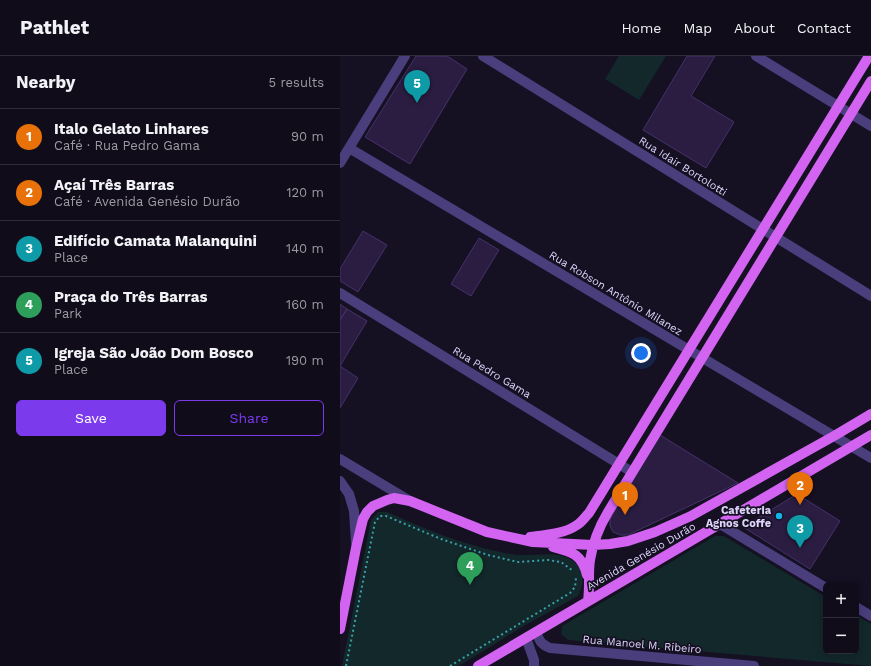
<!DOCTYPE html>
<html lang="en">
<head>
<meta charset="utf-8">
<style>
	:root { --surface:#100c1a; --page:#1e1a27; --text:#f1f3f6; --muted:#9c9ba2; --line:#302c39; --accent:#7c3aed }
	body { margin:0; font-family:"Work Sans",sans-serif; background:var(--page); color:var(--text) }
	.controls { position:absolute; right:12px; bottom:12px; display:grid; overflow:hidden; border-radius:6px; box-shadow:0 2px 10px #0003 }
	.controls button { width:36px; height:36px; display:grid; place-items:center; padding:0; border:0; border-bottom:1px solid var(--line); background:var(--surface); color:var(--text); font:20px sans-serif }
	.you { position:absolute; left:301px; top:297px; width:14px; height:14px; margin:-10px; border:3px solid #fff; border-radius:50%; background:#1a73e8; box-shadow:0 0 0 6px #1a73e833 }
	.badge { display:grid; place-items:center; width:26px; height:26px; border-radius:50%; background:var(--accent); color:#fff; font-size:13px; font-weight:700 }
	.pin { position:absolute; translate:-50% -33px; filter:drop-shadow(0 1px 2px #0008) }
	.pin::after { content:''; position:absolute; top:21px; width:14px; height:12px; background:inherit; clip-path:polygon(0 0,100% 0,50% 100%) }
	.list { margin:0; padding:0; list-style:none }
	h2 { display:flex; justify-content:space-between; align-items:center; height:52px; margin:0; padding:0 16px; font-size:17px }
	h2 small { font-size:13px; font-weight:400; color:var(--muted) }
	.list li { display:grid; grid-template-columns:26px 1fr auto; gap:12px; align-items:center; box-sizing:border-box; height:56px; padding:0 16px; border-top:1px solid var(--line) }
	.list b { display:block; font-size:15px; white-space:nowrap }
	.list p { margin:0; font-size:13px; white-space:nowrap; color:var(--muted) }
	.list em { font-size:13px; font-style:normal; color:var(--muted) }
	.actions { display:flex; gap:8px; padding:12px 16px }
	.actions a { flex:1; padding:9px 0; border:1px solid var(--accent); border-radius:6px; text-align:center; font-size:14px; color:var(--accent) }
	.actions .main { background:var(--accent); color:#fff }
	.map { position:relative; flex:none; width:531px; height:610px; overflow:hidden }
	header { display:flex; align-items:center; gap:24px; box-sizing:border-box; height:56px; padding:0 20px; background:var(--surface); border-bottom:1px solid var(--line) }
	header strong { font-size:19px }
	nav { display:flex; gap:22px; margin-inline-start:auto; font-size:14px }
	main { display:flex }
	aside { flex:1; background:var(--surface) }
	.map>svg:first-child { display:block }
	.green { fill:#13282b }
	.building { fill:#2a1d41; stroke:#46316b }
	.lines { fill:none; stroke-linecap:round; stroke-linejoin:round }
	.path { stroke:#39a0ab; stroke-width:2; stroke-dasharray:2 3; stroke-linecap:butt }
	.minor { stroke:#4a3e7d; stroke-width:10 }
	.major { stroke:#d364f2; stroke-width:10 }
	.poi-dot { fill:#13b2e8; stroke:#151022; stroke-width:1.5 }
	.labels { text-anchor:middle; stroke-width:3.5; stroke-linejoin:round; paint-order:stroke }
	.street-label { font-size:11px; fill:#ded4fb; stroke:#151022 }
	.poi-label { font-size:11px; font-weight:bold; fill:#ded4fb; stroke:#151022; text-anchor:end }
</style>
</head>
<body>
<header>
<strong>Pathlet</strong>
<nav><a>Home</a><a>Map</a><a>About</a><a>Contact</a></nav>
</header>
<main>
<aside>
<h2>Nearby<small>5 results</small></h2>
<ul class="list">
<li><span class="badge" style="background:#e8710a">1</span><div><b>Italo Gelato Linhares</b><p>Café · Rua Pedro Gama</p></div><em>90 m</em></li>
<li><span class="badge" style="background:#e8710a">2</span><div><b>Açaí Três Barras</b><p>Café · Avenida Genésio Durão</p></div><em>120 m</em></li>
<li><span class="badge" style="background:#0f9aa8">3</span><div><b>Edifício Camata Malanquini</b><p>Place</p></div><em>140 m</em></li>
<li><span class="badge" style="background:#2e9e5b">4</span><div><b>Praça do Três Barras</b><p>Park</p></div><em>160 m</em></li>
<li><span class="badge" style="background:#0f9aa8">5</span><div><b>Igreja São João Dom Bosco</b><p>Place</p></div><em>190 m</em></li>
</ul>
<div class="actions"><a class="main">Save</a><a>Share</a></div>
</aside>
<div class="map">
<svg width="531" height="610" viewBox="0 0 531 610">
	<rect width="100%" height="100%" fill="#151022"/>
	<!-- green -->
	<path class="green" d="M 279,0 L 326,0 L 299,44 L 265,23 Z
		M 38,456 L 47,456 C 85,473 124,489 165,497 C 170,498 175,499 180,499 C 195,500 213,495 228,502 C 244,510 246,525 238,540 L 182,571 L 119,610 L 2,610 L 31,464 Z
		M 375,480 L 384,480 L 486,541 L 486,595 L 516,595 L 516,559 L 531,568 L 531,610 L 228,584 L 221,578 L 222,570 Z"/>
	<!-- building -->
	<path class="building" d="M 76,0 L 107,0 L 127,13 L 70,108 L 25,81 Z
		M 347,0 L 375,0 L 351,40 L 394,66 L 366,112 L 303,74 Z
		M 23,175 L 47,189 L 18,236 L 0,225 L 0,213 Z
		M 139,182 L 159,194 L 131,240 L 111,228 Z
		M 0,248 L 7,253 L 0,264 Z
		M 7,253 L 27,265 L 0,310 L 0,264 Z
		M 0,310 L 18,322 L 0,352 Z
		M 320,379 L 398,427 L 288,479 L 280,479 L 273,476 L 270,470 L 270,463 Z
		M 457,438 L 500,465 L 470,513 L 403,471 Z"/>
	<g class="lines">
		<!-- path -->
		<path class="path" d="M 260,523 L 319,489
			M 6,610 L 35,466 L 40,460 L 46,460 L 101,483 L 148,499 L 178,506 L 208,504 L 221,506 L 233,515
			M 110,610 L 230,537 L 235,531 L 236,522"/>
		<!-- minor -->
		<path class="minor" d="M 143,0 L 531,240
			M 416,0 L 531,70
			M 9,92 L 531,402
			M 0,107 L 65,0
			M 0,237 L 292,416
			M 0,403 L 70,445
			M 0,425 L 9,438 L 14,455 L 16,487
			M 380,468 L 486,532
			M 516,551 L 531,560
			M 196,576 C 200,586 201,588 210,592 L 414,610
			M 186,582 L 194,604 L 194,610"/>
		<!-- major -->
		<path class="major" d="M 190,481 C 206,479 224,478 237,469 C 242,466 245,461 249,457 L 529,0
			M 213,491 C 232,496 242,498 247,519
			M 248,545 C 250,531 248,517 250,504 C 253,486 259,471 268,456 L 531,25
			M 0,573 L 16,492 L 23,463 L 27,456 L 33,450 L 47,444 L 54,442 L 70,445 L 147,476 L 193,486 L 253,489 L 270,488 L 288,485 L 315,476 L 351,460 L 494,380 L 531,358
			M 138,610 L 531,379"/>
	</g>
	<!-- markers -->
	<circle class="poi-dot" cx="439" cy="460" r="4"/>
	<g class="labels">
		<!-- street labels -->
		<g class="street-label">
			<text transform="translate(343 110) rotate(32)" y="4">Rua Idair Bortolotti</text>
			<text transform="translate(276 237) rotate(31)" y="4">Rua Robson Antônio Milanez</text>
			<text transform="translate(152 316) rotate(31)" y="4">Rua Pedro Gama</text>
			<text transform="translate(301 500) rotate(-30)" y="4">Avenida Genésio Durão</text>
			<text transform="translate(302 588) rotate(5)" y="4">Rua Manoel M. Ribeiro</text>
		</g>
		<!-- poi labels -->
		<g class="poi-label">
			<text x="431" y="458">Cafeteria<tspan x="431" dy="13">Agnos Coffe</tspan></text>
		</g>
	</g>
</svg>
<div class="controls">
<button>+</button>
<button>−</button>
</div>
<div class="you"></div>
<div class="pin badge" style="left:285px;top:459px;background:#e8710a">1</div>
<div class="pin badge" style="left:460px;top:449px;background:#e8710a">2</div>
<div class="pin badge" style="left:460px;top:492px;background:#0f9aa8">3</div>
<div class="pin badge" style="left:130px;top:529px;background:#2e9e5b">4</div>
<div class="pin badge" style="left:77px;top:47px;background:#0f9aa8">5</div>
</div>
</main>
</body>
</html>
